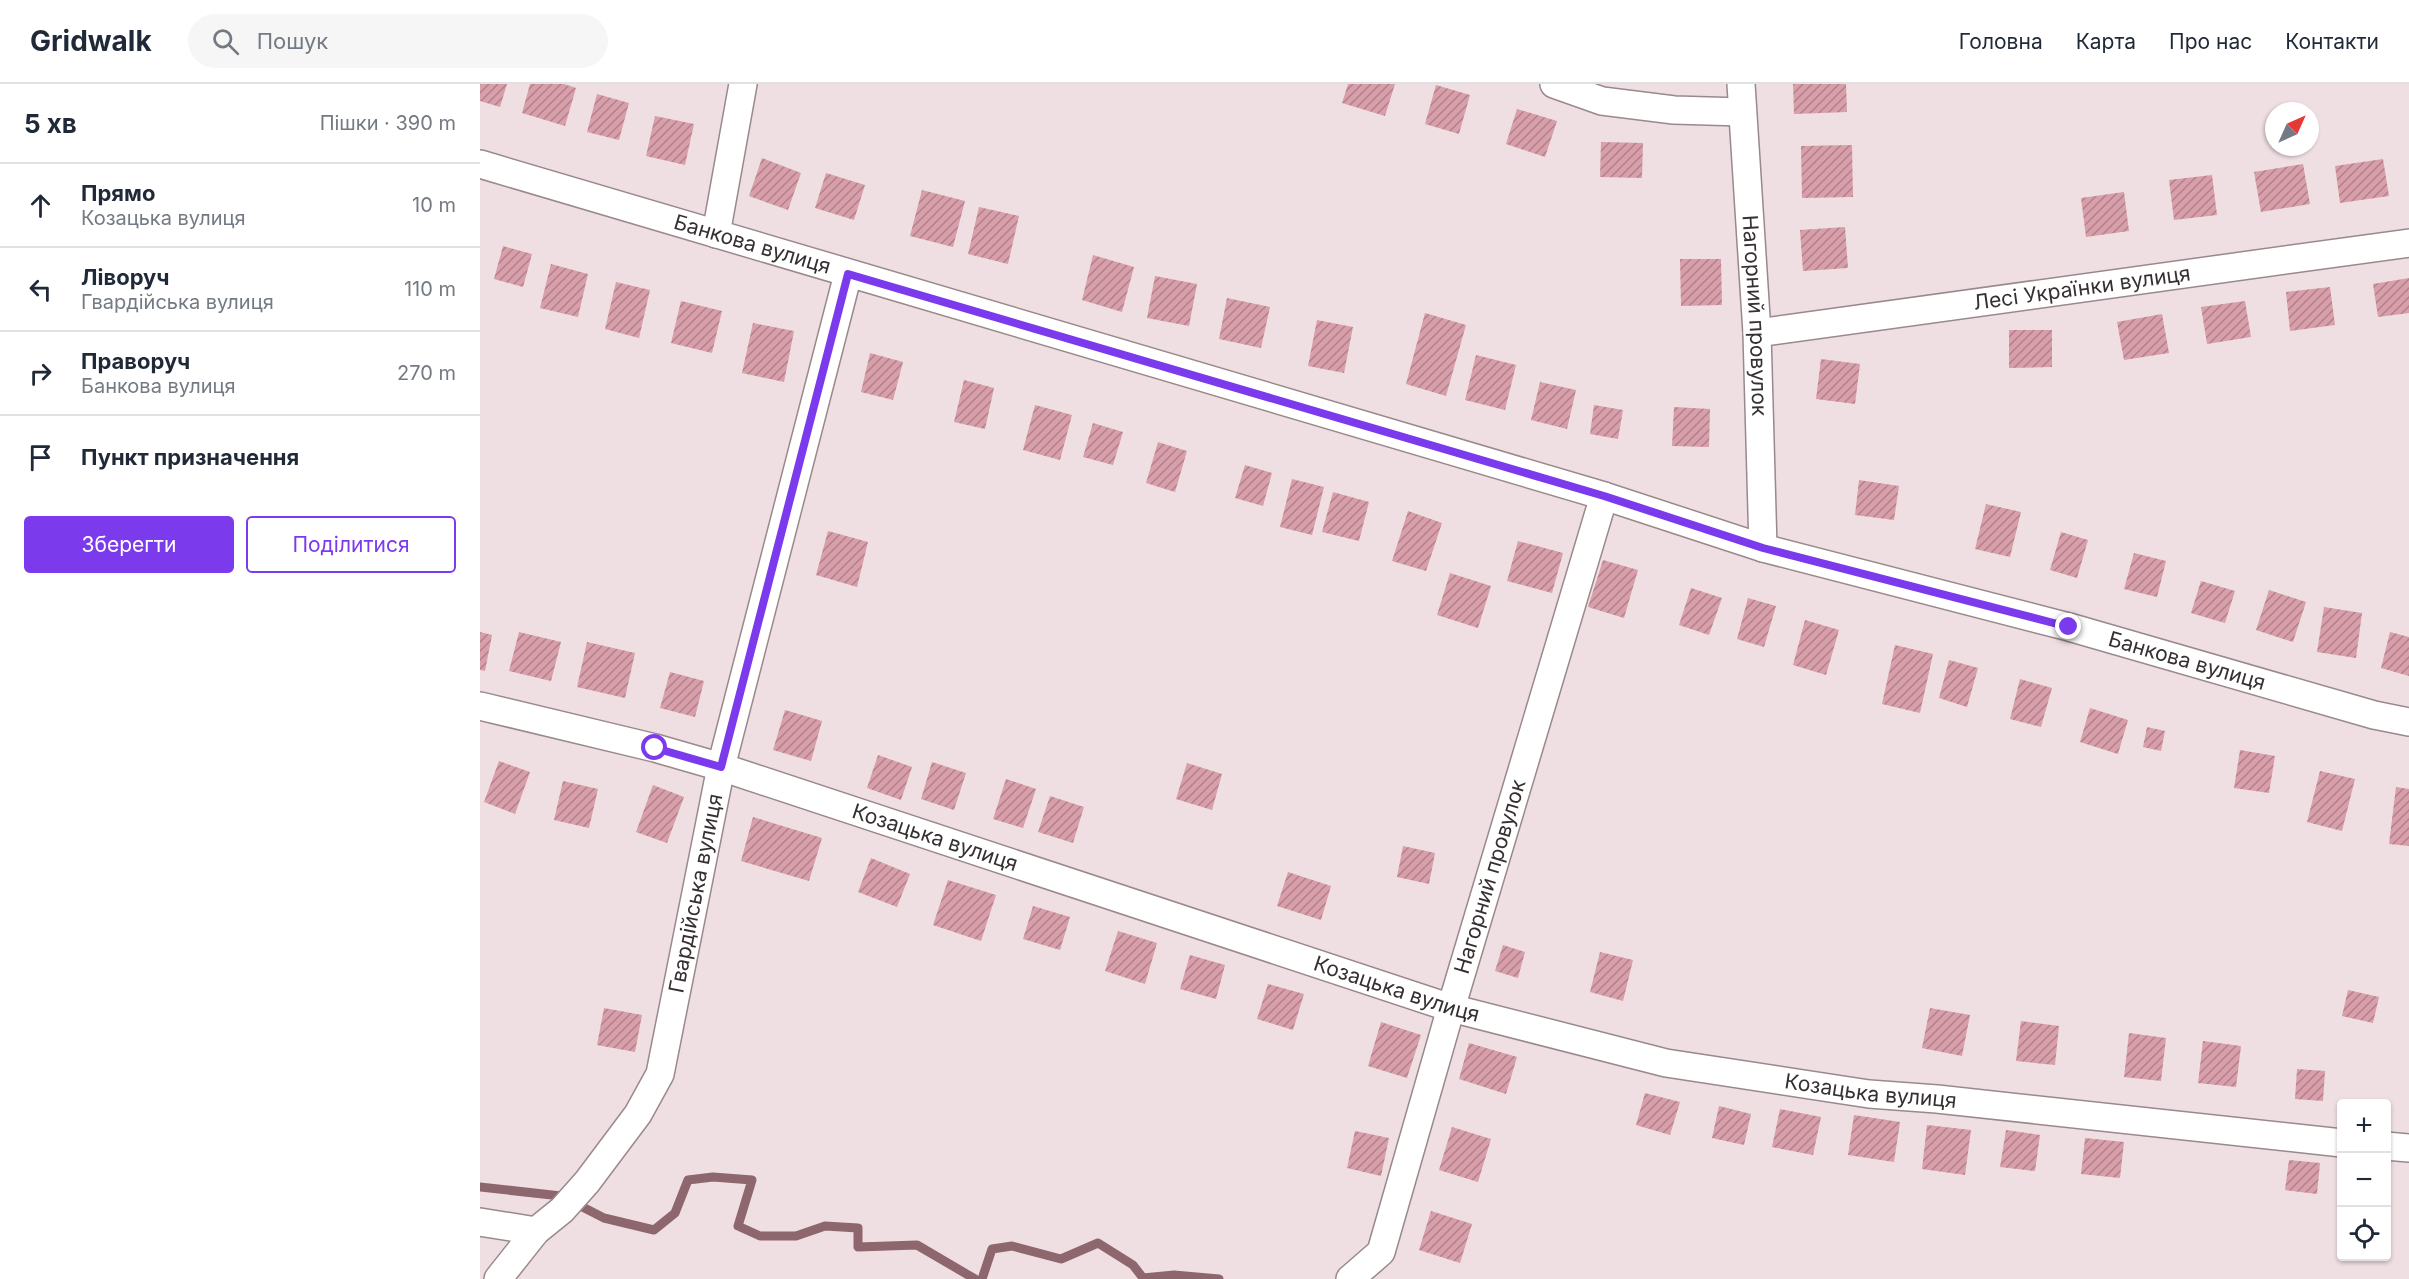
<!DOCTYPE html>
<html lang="uk">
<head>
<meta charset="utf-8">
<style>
	:root { --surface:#fff; --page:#f6f6f7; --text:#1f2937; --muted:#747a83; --line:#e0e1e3; --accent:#7c3aed }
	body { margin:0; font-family:Inter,sans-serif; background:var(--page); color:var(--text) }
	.controls { position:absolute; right:18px; bottom:18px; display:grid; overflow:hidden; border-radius:6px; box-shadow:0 2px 4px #0004 }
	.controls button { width:54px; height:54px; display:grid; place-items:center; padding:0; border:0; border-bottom:2px solid var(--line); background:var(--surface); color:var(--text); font:30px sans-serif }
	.compass { position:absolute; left:1785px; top:18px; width:54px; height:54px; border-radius:50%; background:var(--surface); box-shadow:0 2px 4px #0004; rotate:45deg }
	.stop { position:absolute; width:18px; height:18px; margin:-14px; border:4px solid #7c3aed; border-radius:50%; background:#fff }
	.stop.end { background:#7c3aed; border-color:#fff; box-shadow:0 2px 6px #0008 }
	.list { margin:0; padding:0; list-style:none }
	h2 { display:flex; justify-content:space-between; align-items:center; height:78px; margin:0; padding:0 24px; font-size:26px }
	h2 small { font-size:20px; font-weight:400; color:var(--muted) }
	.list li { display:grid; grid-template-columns:39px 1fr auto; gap:18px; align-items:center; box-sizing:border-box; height:84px; padding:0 24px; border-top:2px solid var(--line) }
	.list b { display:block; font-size:22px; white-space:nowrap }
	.list p { margin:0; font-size:20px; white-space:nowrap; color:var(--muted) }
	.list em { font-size:20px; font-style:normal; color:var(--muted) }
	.actions { display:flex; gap:12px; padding:18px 24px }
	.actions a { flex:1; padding:14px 0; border:2px solid var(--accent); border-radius:6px; text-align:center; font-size:21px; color:var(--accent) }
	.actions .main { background:var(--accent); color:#fff }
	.icon { flex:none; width:33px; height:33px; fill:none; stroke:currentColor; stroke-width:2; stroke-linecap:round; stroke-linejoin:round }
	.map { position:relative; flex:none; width:1929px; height:1195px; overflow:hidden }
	header { display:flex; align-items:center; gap:36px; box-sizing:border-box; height:84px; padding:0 30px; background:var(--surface); border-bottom:2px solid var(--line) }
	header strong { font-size:28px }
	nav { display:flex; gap:33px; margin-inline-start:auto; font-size:21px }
	.search { width:420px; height:54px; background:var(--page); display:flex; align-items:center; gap:15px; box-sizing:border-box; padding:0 21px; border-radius:33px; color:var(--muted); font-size:22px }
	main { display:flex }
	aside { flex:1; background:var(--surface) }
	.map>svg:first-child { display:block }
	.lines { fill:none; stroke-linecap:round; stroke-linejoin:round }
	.stream { stroke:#8e666d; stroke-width:9 }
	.building { fill:url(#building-hatch) }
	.street-casing { stroke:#99898b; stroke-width:30 }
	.street { stroke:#fff; stroke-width:27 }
	.route { stroke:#7c3aed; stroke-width:8 }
	.labels { text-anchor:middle; stroke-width:6; stroke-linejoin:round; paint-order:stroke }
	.street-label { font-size:21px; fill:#363031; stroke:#f0dfe2 }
</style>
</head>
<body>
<header>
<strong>Gridwalk</strong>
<div class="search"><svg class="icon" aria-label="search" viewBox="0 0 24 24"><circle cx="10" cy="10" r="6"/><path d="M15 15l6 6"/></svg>Пошук</div>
<nav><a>Головна</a><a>Карта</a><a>Про нас</a><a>Контакти</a></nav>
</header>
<main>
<aside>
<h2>5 хв<small>Пішки · 390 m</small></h2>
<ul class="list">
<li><svg class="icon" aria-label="ahead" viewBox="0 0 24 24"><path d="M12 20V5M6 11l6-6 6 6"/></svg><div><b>Прямо</b><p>Козацька вулиця</p></div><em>10 m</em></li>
<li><svg class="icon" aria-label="left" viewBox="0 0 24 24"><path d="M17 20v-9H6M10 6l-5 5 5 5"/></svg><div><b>Ліворуч</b><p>Гвардійська вулиця</p></div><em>110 m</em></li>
<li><svg class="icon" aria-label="right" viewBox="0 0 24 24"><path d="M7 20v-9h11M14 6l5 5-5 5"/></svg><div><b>Праворуч</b><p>Банкова вулиця</p></div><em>270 m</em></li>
<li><svg class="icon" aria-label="arrive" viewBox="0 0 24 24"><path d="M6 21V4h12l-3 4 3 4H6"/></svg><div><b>Пункт призначення</b></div></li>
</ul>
<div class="actions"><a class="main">Зберегти</a><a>Поділитися</a></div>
</aside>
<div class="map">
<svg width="1929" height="1195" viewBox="0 0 1929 1195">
	<defs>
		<pattern id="building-hatch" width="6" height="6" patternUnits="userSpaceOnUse" patternTransform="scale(1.5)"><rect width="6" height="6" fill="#d89ea9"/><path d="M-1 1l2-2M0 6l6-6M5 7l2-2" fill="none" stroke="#b0818a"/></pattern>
	</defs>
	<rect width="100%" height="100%" fill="#f0dfe2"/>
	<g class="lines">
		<!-- stream -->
		<path class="stream" d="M 0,1103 L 81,1112 L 124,1134 L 174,1146 L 195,1129 L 208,1096 L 233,1093 L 272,1096 L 258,1142 L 280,1152 L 316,1152 L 345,1142 L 378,1144 L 378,1163 L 437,1161 L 495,1195
			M 502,1195 L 512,1165 L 532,1162 L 581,1175 L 618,1159 L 653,1181 L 663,1194 L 694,1191 L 739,1195"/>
	</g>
	<!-- building -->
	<path class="building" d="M 0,0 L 27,0 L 20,23 L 0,17 Z
		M 50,0 L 84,0 L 96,4 L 85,42 L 42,29 Z
		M 868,0 L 915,0 L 905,32 L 862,19 Z
		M 1313,0 L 1366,0 L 1367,28 L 1314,30 Z
		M 956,1 L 990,11 L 979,50 L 945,40 Z
		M 117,10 L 149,19 L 139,56 L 107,48 Z
		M 1037,25 L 1077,37 L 1065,73 L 1026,60 Z
		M 175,32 L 214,40 L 205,81 L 166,72 Z
		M 1121,58 L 1163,59 L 1162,94 L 1120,93 Z
		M 1372,61 L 1373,113 L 1322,114 L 1321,62 Z
		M 282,74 L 321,89 L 308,126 L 269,112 Z
		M 1903,75 L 1909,112 L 1860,119 L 1855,82 Z
		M 1823,80 L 1830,120 L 1781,128 L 1774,88 Z
		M 346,89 L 385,101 L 374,136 L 335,124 Z
		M 1732,91 L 1737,131 L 1694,136 L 1689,96 Z
		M 442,106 L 485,117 L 473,163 L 430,152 Z
		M 1644,108 L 1649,147 L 1606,153 L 1601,114 Z
		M 499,123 L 539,132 L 528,180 L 488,170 Z
		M 1365,143 L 1368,184 L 1323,187 L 1320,146 Z
		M 23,162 L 52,170 L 43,203 L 14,195 Z
		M 613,171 L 654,183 L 642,228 L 602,216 Z
		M 1200,175 L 1241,175 L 1242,221 L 1201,222 Z
		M 71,180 L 108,190 L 98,233 L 60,224 Z
		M 675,192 L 717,200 L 709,242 L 667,234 Z
		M 1929,194 L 1929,229 L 1898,233 L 1893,200 Z
		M 136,198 L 170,206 L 159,254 L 125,245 Z
		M 1850,203 L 1855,241 L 1810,247 L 1806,208 Z
		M 747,214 L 790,223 L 781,264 L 739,255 Z
		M 201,217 L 242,227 L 232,269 L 191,259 Z
		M 1765,217 L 1771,253 L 1727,260 L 1721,223 Z
		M 945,229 L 986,241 L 966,312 L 926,300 Z
		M 1682,230 L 1689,269 L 1644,276 L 1637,238 Z
		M 837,236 L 873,243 L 864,289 L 828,282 Z
		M 273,239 L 314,247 L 304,298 L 262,289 Z
		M 1529,246 L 1572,246 L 1572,283 L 1529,284 Z
		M 390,269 L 423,278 L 413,316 L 381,308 Z
		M 996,271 L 1036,281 L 1025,326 L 985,316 Z
		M 1341,275 L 1380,280 L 1375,320 L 1336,315 Z
		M 484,296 L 514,304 L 505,345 L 474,338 Z
		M 1060,298 L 1096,306 L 1087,345 L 1051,336 Z
		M 555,321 L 592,331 L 580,376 L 543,366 Z
		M 1114,321 L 1143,326 L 1138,355 L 1110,350 Z
		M 1194,323 L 1230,325 L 1229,363 L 1192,362 Z
		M 613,339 L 643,348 L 633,381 L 603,373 Z
		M 678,358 L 707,367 L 695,408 L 666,399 Z
		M 765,381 L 792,389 L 783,422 L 755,414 Z
		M 812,395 L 844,403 L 832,451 L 800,443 Z
		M 1379,396 L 1419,402 L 1414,436 L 1375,431 Z
		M 853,408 L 889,418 L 879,457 L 842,448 Z
		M 1506,420 L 1541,428 L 1530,473 L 1495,465 Z
		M 928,427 L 962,439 L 946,487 L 912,477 Z
		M 348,447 L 388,458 L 377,503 L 336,491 Z
		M 1581,448 L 1608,456 L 1597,494 L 1570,486 Z
		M 1038,457 L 1083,469 L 1072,509 L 1027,497 Z
		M 1654,469 L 1686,477 L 1677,513 L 1644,505 Z
		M 1123,476 L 1158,486 L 1144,534 L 1108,523 Z
		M 970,489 L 1011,502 L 998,544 L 957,531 Z
		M 1721,497 L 1755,507 L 1745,539 L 1711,529 Z
		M 1211,504 L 1242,514 L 1229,551 L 1199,541 Z
		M 1789,506 L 1826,518 L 1813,558 L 1776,546 Z
		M 1268,514 L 1296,522 L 1284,563 L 1257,555 Z
		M 1844,523 L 1882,529 L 1876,574 L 1837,568 Z
		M 1325,536 L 1359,546 L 1346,591 L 1313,581 Z
		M 0,548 L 12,551 L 5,587 L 0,586 Z
		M 39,548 L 81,558 L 71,597 L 29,587 Z
		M 1910,548 L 1929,553 L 1929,592 L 1901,584 Z
		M 107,558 L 155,569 L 145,614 L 97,603 Z
		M 1415,561 L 1453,570 L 1440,629 L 1402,620 Z
		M 1469,576 L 1498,584 L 1487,623 L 1459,614 Z
		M 190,588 L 224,597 L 215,633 L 180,624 Z
		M 1540,595 L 1572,604 L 1561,643 L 1530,635 Z
		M 1610,624 L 1648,636 L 1638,670 L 1600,658 Z
		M 305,626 L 342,637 L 331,677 L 293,666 Z
		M 1667,643 L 1685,647 L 1681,667 L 1663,663 Z
		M 1760,666 L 1795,672 L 1789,709 L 1754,704 Z
		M 398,671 L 432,683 L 421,716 L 387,704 Z
		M 19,677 L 50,688 L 35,730 L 4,718 Z
		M 452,678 L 486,689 L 474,726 L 441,715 Z
		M 707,679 L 742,690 L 732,726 L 696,715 Z
		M 1840,687 L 1875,695 L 1862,747 L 1827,738 Z
		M 526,695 L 556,705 L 543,744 L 513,735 Z
		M 83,697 L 118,705 L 109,744 L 74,736 Z
		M 173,701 L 204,713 L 187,759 L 156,748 Z
		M 1916,703 L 1929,705 L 1929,762 L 1909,760 Z
		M 570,712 L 604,723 L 593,759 L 558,748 Z
		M 273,733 L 342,754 L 329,797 L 261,777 Z
		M 923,762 L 955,769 L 949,800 L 917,793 Z
		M 391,774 L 430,790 L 417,823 L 378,808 Z
		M 808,788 L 851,802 L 841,836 L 797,822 Z
		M 468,796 L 516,811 L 501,857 L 453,841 Z
		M 553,822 L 590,833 L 580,866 L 543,855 Z
		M 638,847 L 677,859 L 665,900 L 625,887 Z
		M 1023,861 L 1045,868 L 1038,894 L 1015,887 Z
		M 1120,868 L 1153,876 L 1143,917 L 1110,908 Z
		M 710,871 L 745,881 L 736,915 L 700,905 Z
		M 788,900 L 824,910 L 813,946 L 777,935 Z
		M 1868,906 L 1899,913 L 1893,939 L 1862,932 Z
		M 124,924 L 162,931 L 155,968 L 117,961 Z
		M 1450,924 L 1490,931 L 1482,972 L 1442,964 Z
		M 1541,937 L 1579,942 L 1575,981 L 1536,977 Z
		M 901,938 L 941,951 L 927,994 L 888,982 Z
		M 1649,949 L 1686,954 L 1681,997 L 1644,993 Z
		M 1723,957 L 1761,962 L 1756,1003 L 1718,999 Z
		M 989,959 L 1037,973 L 1026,1010 L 979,995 Z
		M 1817,985 L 1845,987 L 1843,1017 L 1815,1015 Z
		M 1165,1009 L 1200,1018 L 1190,1051 L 1156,1041 Z
		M 1239,1022 L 1271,1030 L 1264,1061 L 1232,1054 Z
		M 1300,1025 L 1341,1033 L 1333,1071 L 1292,1063 Z
		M 1374,1031 L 1420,1038 L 1414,1078 L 1368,1071 Z
		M 1447,1041 L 1491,1046 L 1485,1091 L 1442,1085 Z
		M 972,1043 L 1011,1055 L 998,1098 L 959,1086 Z
		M 1526,1046 L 1560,1051 L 1555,1087 L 1520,1083 Z
		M 875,1047 L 909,1054 L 901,1092 L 867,1084 Z
		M 1605,1054 L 1644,1058 L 1640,1094 L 1601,1090 Z
		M 1809,1076 L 1840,1079 L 1837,1110 L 1805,1106 Z
		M 951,1127 L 992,1140 L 980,1179 L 939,1166 Z"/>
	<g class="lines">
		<!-- street casing -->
		<g class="street-casing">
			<g id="street">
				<path d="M 1074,0 L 1122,17 L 1194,26 L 1262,28"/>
				<path id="s1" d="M 1261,0 L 1277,249 L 1283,464"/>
				<path id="s2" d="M 0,80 L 1124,412 L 1283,464 L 1589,543 L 1894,631 L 1929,638"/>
				<path d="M 236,150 L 263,0"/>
				<path id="s3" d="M 1277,249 L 1929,159"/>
				<path id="s4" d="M 0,622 L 175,664 L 241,683 L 971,924 L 1186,979 L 1389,1010 L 1457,1015 L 1862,1059"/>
				<path d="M 1906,1062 L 1929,1064"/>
				<path d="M 0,1138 L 56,1147"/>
				<path id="s5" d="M 18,1195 L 56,1147 L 82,1126 L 107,1098 L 158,1030 L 180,990 L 241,683 L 368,190"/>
				<path id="s6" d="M 870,1195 L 901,1168 L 971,924 L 1124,412"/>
			</g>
		</g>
		<!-- street -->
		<use href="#street" class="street"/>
	</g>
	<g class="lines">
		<!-- route -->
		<path class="route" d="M 175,664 L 241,683 L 368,190 L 1124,412 L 1283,464 L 1589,543"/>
	</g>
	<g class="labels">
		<!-- street labels -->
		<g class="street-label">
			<text dy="7" stroke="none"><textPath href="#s2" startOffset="284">Банкова вулиця</textPath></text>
			<text dy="7" stroke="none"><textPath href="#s3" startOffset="328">Лесі Українки вулиця</textPath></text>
			<text dy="7" stroke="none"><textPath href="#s1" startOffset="232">Нагорний провулок</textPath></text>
			<text dy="7" stroke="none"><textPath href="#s2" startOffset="1778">Банкова вулиця</textPath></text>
			<text dy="7" stroke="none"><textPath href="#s4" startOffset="474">Козацька вулиця</textPath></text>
			<text dy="7" stroke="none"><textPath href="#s6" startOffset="432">Нагорний провулок</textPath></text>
			<text dy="7" stroke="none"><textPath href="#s5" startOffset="447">Гвардійська вулиця</textPath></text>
			<text dy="7" stroke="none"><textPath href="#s4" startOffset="960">Козацька вулиця</textPath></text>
			<text dy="7" stroke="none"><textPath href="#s4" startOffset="1446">Козацька вулиця</textPath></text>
		</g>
	</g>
</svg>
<div class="controls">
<button>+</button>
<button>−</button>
<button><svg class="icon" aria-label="locate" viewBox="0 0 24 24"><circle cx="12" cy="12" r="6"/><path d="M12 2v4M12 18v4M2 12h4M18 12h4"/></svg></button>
</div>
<svg class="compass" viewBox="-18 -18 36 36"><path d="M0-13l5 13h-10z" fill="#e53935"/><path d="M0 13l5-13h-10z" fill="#747a83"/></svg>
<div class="stop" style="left:175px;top:664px"></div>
<div class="stop end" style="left:1589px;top:543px"></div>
</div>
</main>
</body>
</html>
